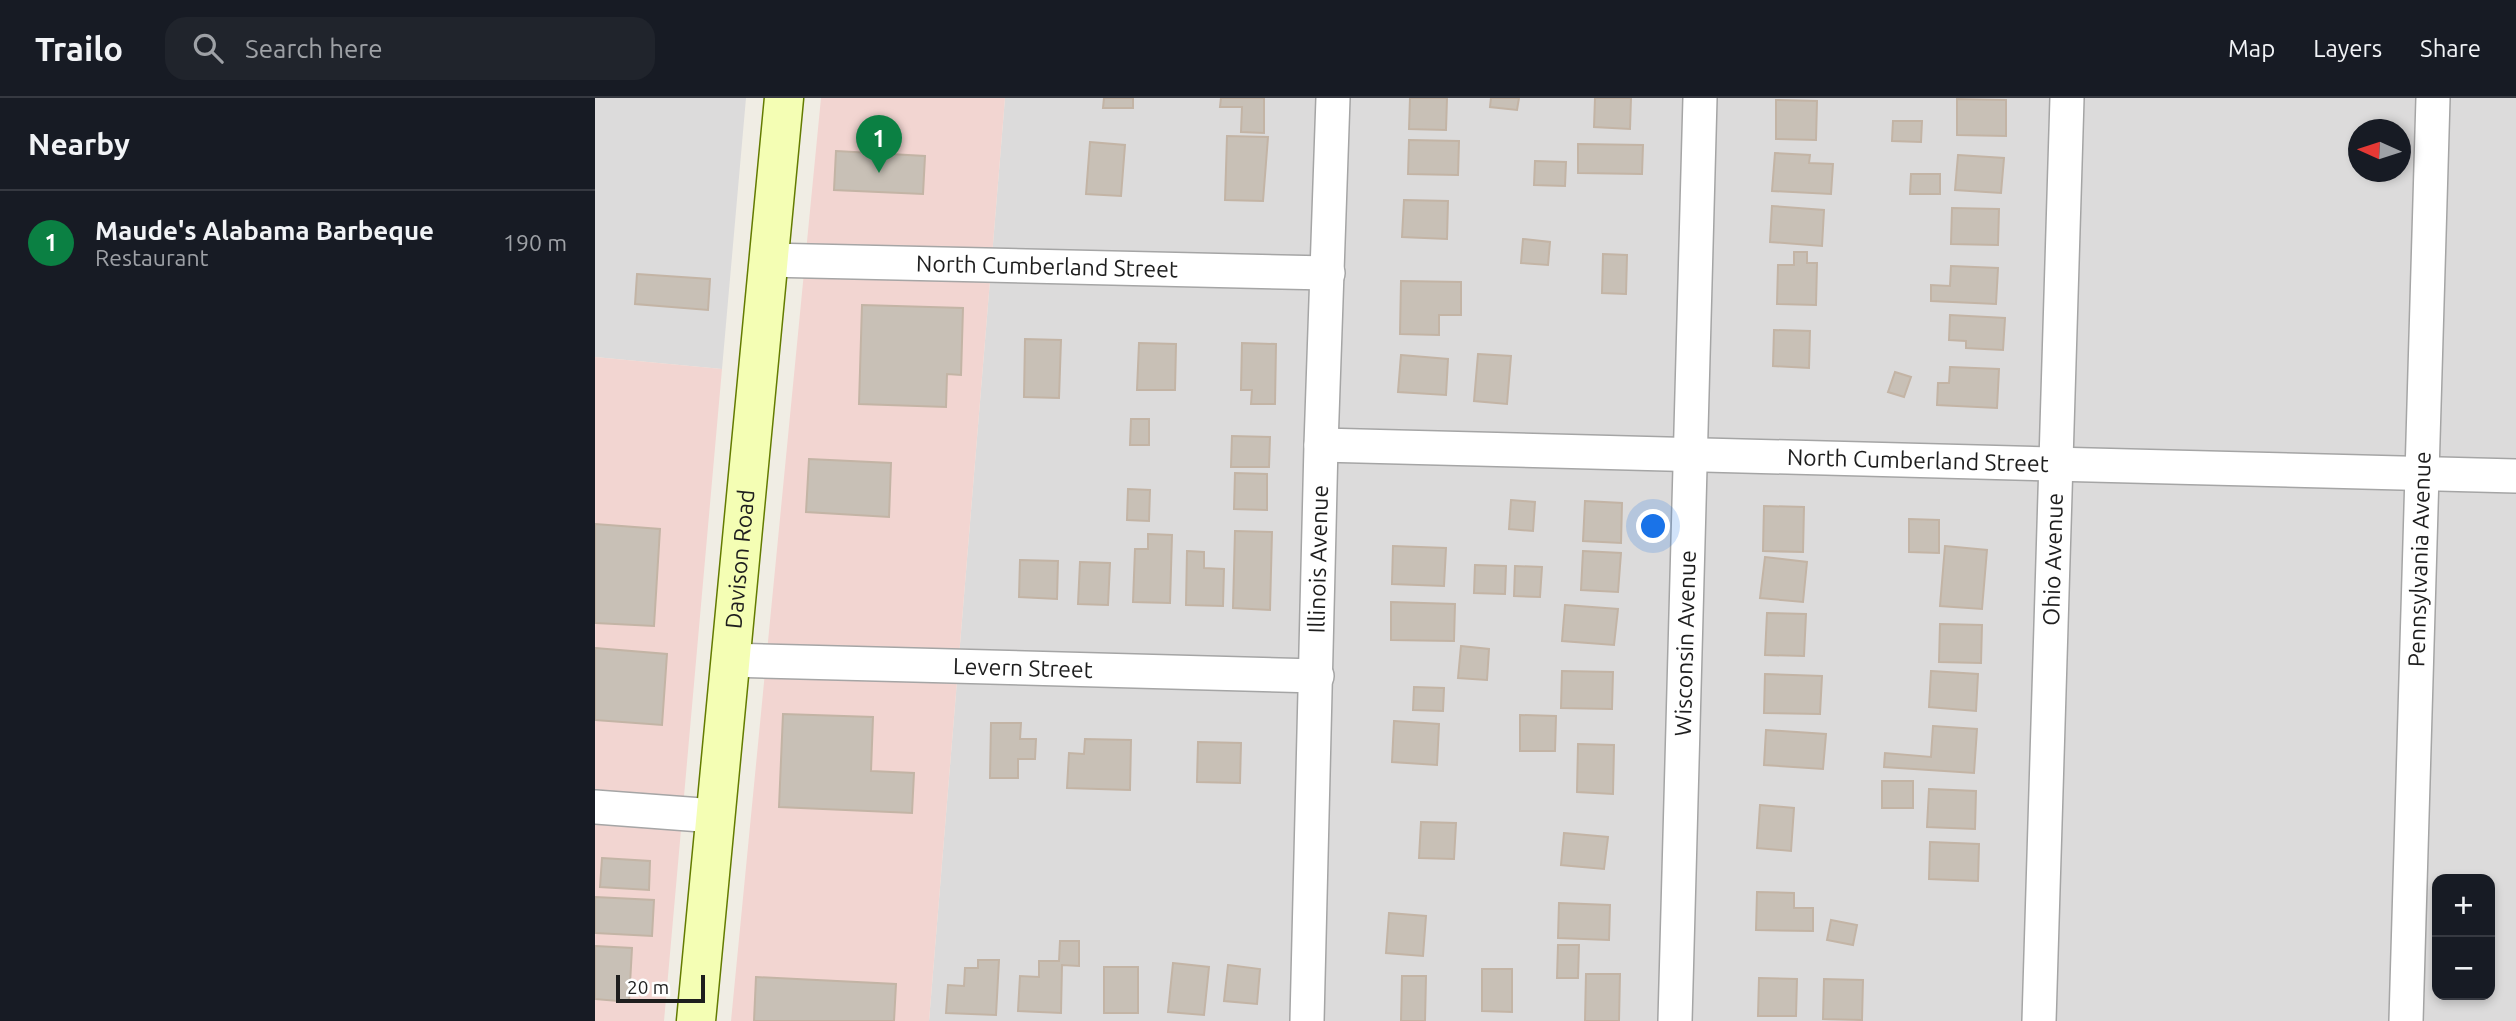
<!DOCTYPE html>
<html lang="en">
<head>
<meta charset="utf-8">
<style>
	:root { --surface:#171b24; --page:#20242c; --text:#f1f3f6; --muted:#9ea1a6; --line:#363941; --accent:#0b8043 }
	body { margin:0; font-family:Ubuntu,sans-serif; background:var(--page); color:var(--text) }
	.controls { position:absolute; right:21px; bottom:21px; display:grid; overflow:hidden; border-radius:14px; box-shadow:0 4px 10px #0003 }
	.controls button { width:63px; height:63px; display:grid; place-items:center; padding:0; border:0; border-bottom:2px solid var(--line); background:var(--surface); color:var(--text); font:35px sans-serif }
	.compass { position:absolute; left:1753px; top:21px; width:63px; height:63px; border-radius:50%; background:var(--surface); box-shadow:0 4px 10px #0003; rotate:273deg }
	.scale { position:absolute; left:21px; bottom:18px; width:89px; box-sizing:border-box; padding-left:7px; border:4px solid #1e1e1e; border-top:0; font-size:19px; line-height:24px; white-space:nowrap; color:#1e1e1e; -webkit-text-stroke:5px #fff; paint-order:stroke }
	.you { position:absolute; left:1059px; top:429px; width:24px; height:24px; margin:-18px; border:5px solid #fff; border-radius:50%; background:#1a73e8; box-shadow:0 0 0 10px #1a73e833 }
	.badge { display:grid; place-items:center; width:46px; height:46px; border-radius:50%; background:var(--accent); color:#fff; font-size:23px; font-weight:700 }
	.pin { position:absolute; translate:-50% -58px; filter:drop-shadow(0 2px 4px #0008) }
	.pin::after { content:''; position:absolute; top:37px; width:24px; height:21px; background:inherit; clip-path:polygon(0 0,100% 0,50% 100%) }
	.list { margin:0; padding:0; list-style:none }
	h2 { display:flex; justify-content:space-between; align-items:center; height:91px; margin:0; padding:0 28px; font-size:30px }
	h2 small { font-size:23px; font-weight:400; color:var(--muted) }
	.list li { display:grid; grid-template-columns:46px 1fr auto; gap:21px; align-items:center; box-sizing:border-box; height:105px; padding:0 28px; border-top:2px solid var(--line) }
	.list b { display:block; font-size:26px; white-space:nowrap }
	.list p { margin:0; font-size:23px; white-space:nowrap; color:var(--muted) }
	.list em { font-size:23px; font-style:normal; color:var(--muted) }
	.icon { flex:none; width:38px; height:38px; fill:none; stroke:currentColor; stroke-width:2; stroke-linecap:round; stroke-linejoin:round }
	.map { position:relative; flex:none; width:1921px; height:923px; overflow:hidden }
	header { display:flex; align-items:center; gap:42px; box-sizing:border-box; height:98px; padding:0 35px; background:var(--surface); border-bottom:2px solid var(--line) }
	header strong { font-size:33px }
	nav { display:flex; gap:38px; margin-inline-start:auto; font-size:24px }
	.search { width:490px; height:63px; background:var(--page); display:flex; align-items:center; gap:18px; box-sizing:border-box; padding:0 24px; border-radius:21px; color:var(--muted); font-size:26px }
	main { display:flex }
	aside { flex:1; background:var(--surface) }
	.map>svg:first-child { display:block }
	.residential { fill:#dcdbdb; fill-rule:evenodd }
	.commercial { fill:#f2d5d1 }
	.building { fill:#c8c0b6; stroke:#c3b4a5; stroke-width:2 }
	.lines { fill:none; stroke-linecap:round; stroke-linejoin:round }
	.street-casing { stroke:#a5a5a5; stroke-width:36 }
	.secondary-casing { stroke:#637b00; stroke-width:41 }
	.street { stroke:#fff; stroke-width:33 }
	.secondary { stroke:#f4feb4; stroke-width:38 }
	.labels { text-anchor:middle; stroke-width:5; stroke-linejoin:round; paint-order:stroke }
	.street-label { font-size:23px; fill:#1e1e1e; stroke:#fff }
</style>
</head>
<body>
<header>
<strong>Trailo</strong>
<div class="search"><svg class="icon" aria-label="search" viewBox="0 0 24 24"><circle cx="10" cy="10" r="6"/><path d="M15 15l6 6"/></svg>Search here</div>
<nav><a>Map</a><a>Layers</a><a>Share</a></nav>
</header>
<main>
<aside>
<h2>Nearby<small></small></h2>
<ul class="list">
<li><span class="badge">1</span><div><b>Maude's Alabama Barbeque</b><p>Restaurant</p></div><em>190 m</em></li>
</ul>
</aside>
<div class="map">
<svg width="1921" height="923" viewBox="0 0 1921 923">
	<rect width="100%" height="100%" fill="#f0ede4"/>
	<!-- residential -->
	<path class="residential" d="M 0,0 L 151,0 L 127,271 L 0,259 Z
		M 410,0 L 1921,0 L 1921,923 L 334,923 ZM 1764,32 L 1806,32 L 1806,74 L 1764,74 ZM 1842,781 L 1895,781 L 1895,897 L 1842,897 Z"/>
	<!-- commercial -->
	<path class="commercial" d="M 226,0 L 410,0 L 334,923 L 136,923 Z
		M 0,259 L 127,271 L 69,923 L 0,923 Z"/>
	<!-- building -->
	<path class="building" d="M 509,0 L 538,0 L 538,10 L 508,10 Z
		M 626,0 L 669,0 L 669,35 L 646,34 L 647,9 L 625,9 Z
		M 815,0 L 852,0 L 851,32 L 814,31 Z
		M 896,0 L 924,0 L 922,12 L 895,9 Z
		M 1000,0 L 1036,0 L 1035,31 L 999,29 Z
		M 1362,1 L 1411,2 L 1411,38 L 1362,37 Z
		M 1181,2 L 1222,3 L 1221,42 L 1181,41 Z
		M 1298,23 L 1327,23 L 1326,44 L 1297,43 Z
		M 632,38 L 673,39 L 668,103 L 630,102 Z
		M 814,42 L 864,43 L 863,77 L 813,76 Z
		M 495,44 L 530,47 L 526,98 L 491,96 Z
		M 983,46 L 1048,47 L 1047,76 L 983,75 Z
		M 241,53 L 330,58 L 328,96 L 239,92 Z
		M 1180,55 L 1215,57 L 1214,65 L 1238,66 L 1236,96 L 1177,93 Z
		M 1363,57 L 1409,60 L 1406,95 L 1360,92 Z
		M 940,63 L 971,64 L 970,88 L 939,87 Z
		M 1316,76 L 1345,76 L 1345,96 L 1315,96 Z
		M 809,102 L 853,103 L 852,141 L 807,139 Z
		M 1177,108 L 1229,112 L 1227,148 L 1175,144 Z
		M 1357,110 L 1404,111 L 1403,147 L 1356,146 Z
		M 928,141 L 955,144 L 953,167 L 926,165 Z
		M 1199,154 L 1212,154 L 1212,165 L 1222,165 L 1221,207 L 1182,206 L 1183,167 L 1199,167 Z
		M 1008,156 L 1032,157 L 1031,196 L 1007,195 Z
		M 1356,168 L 1403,170 L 1401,206 L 1336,203 L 1336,187 L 1355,188 Z
		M 42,176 L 115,181 L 113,212 L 40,206 Z
		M 806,183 L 866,184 L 866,217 L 844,217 L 844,237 L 805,236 Z
		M 267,207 L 368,210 L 366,277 L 352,276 L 351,309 L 264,306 Z
		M 1355,217 L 1410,220 L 1408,252 L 1371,250 L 1371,243 L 1354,242 Z
		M 1179,232 L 1215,233 L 1214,270 L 1178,268 Z
		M 430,241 L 466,242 L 464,300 L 429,299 Z
		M 544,245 L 581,246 L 580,292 L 542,292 Z
		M 647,245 L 681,246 L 680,306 L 656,306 L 657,292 L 646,292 Z
		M 883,256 L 916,258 L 912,306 L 879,303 Z
		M 806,257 L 853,261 L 851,297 L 803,294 Z
		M 1355,269 L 1404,271 L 1402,310 L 1342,307 L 1343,285 L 1354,285 Z
		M 1300,274 L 1316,279 L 1309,299 L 1293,294 Z
		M 536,321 L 554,321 L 554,347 L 535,347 Z
		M 637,338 L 675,339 L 674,369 L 636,369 Z
		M 214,361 L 296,365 L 294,419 L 211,414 Z
		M 640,375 L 672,376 L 672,412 L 639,411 Z
		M 533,391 L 555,392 L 554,423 L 532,422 Z
		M 916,402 L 940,404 L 938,433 L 914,431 Z
		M 990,403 L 1027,405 L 1026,445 L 988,443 Z
		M 1169,408 L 1209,409 L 1208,454 L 1168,453 Z
		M 1314,421 L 1344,422 L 1344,455 L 1314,454 Z
		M 0,426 L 65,431 L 59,528 L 0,525 Z
		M 640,433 L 677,434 L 675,512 L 638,510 Z
		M 553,436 L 577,437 L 575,505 L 538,504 L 540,451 L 553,451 Z
		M 798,448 L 851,450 L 849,488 L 797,486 Z
		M 1350,448 L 1392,452 L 1387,511 L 1345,508 Z
		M 592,453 L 609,454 L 609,470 L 629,471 L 628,508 L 591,507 Z
		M 988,453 L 1026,455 L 1023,494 L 986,492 Z
		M 1170,459 L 1212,464 L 1208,504 L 1165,500 Z
		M 425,462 L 463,463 L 462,501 L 424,499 Z
		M 485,464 L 515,465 L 513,507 L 483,506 Z
		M 880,467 L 911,468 L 910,496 L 879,495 Z
		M 920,468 L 947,469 L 945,499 L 919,498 Z
		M 796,504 L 860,506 L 859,543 L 796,542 Z
		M 970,507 L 1023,511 L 1019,547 L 967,543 Z
		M 1172,515 L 1211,516 L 1209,558 L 1170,557 Z
		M 1345,526 L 1387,527 L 1386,565 L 1344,564 Z
		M 866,548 L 894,551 L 892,582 L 863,580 Z
		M 0,550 L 72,556 L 67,627 L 0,622 Z
		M 967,573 L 1018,574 L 1017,611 L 966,610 Z
		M 1336,573 L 1383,576 L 1381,613 L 1334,609 Z
		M 1170,576 L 1227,578 L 1225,616 L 1169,615 Z
		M 819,589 L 849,590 L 848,613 L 818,612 Z
		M 188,616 L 278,619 L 276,673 L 319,675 L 317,715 L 184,709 Z
		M 925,617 L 961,618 L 960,653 L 925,653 Z
		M 799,623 L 844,626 L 842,667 L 797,664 Z
		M 396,625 L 426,625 L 425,641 L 441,641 L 440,661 L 423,661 L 423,680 L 395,680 Z
		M 1338,628 L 1382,631 L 1379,675 L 1289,669 L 1290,655 L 1336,659 Z
		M 1171,632 L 1231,636 L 1228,671 L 1169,667 Z
		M 490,641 L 536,642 L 535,692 L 472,690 L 474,655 L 489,656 Z
		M 603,644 L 646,645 L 645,685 L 602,684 Z
		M 983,646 L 1019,647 L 1018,696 L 982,694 Z
		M 1287,683 L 1318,683 L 1318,710 L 1287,710 Z
		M 1334,691 L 1381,693 L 1380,731 L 1332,729 Z
		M 1165,707 L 1199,710 L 1196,753 L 1162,750 Z
		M 826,724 L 861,725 L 859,761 L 824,760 Z
		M 969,735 L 1013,739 L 1009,771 L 966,767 Z
		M 1335,744 L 1384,746 L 1383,783 L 1334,781 Z
		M 7,760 L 55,763 L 54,792 L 5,789 Z
		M 1162,794 L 1199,795 L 1199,810 L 1218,810 L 1218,833 L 1161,832 Z
		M 0,799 L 59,802 L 57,838 L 0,835 Z
		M 964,805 L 1015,807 L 1014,842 L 963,840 Z
		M 794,815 L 831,818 L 828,858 L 791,855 Z
		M 1236,822 L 1262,827 L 1258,847 L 1232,842 Z
		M 465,843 L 484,843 L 484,868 L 467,867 L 466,915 L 423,913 L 425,878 L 444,879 L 444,863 L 464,863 Z
		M 963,847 L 984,847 L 983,880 L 962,880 Z
		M 0,848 L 37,850 L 34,904 L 0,901 Z
		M 383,862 L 404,862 L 401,917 L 351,915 L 353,887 L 369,888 L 370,870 L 383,870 Z
		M 578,865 L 614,869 L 609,917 L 573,914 Z
		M 633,867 L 665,871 L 662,906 L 629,903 Z
		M 509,869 L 543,869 L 543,915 L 509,915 Z
		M 887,871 L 917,871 L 917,914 L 887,913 Z
		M 991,876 L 1025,876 L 1024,923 L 990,923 Z
		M 807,878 L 831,878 L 830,923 L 806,923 Z
		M 161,879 L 301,886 L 299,923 L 159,923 Z
		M 1164,880 L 1202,881 L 1201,918 L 1163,918 Z
		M 1229,881 L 1268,882 L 1267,922 L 1228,921 Z"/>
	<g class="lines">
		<!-- street casing -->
		<g class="street-casing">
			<g id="street">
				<path id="s1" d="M 172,162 L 733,175"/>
				<path id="s2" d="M 726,347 L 1921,378"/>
				<path id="s3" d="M 134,562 L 722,578"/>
				<path d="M 0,709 L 120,718"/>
				<path id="s4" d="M 712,923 L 726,347 L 738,0"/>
				<path id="s5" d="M 1080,923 L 1105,0"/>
				<path id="s6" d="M 1444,923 L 1472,0"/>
				<path id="s7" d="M 1811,923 L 1838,0"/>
			</g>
		</g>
		<!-- secondary casing -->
		<g class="secondary-casing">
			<g id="secondary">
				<path id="s8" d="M 101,923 L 189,0"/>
			</g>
		</g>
		<!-- street -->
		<use href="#street" class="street"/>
		<!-- secondary -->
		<use href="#secondary" class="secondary"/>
	</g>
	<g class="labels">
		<!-- street labels -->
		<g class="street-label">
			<text dy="8" stroke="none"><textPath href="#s1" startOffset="280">North Cumberland Street</textPath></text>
			<text dy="8" stroke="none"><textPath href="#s2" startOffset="597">North Cumberland Street</textPath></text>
			<text dy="8" stroke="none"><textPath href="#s8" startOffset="464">Davison Road</textPath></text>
			<text dy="8" stroke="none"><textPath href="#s4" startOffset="462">Illinois Avenue</textPath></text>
			<text dy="8" stroke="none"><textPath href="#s6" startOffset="462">Ohio Avenue</textPath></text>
			<text dy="8" stroke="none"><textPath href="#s7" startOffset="462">Pennsylvania Avenue</textPath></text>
			<text dy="8" stroke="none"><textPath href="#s5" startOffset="378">Wisconsin Avenue</textPath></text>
			<text dy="8" stroke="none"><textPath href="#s3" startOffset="294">Levern Street</textPath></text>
		</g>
	</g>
</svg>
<div class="controls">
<button>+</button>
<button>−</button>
</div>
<svg class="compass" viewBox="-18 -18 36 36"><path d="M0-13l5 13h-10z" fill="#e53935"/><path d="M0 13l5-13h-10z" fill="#9ea1a6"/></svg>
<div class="scale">20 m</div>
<div class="you"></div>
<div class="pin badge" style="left:284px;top:75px">1</div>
</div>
</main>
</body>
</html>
